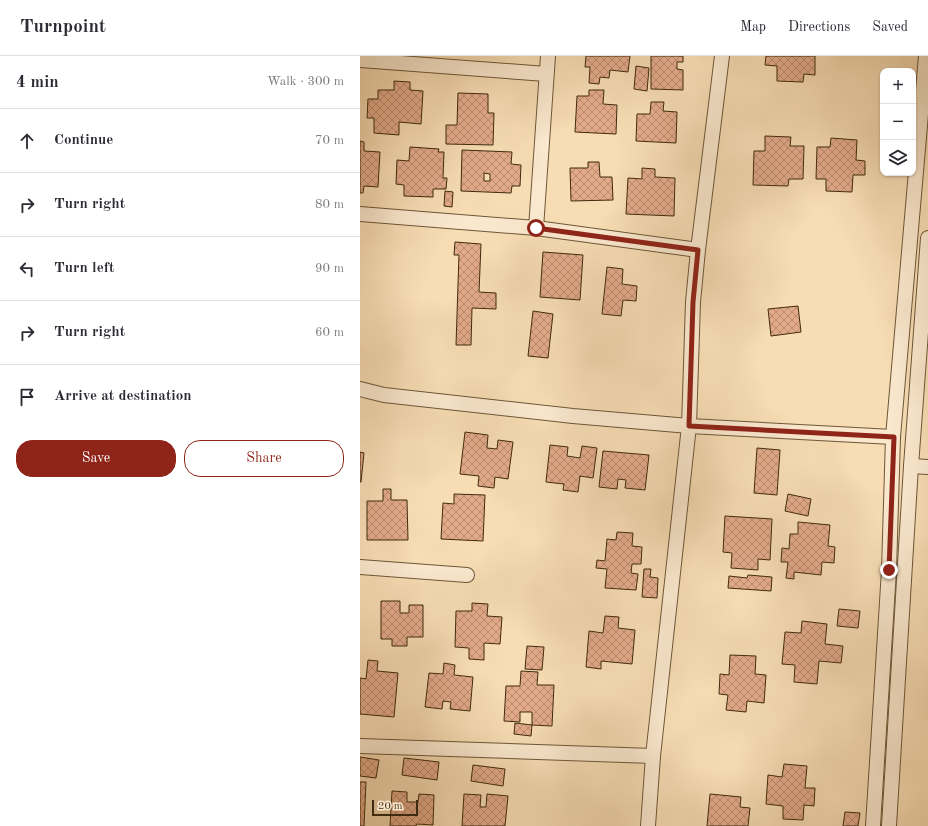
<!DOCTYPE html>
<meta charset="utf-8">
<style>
:root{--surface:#fff;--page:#f7f7f7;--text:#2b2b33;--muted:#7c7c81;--line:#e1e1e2;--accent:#8f2418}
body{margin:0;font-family:"Old Standard TT",serif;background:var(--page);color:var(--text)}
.controls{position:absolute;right:12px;top:12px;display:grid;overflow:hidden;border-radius:8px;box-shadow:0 1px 3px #0004}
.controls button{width:36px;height:36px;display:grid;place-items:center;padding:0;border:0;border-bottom:1px solid var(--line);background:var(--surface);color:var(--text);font:20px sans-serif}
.scale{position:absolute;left:12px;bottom:10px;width:46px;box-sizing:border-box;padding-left:4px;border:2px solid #3f2b0d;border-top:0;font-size:11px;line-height:14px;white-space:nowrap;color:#3f2b0d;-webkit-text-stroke:3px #fae8ce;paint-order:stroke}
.stop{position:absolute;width:12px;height:12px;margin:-9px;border:3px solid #8f2418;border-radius:50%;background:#fff}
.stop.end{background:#8f2418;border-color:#fff;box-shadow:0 1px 4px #0008}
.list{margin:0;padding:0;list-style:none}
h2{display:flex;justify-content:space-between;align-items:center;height:52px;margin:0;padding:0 16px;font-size:17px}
h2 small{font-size:13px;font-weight:400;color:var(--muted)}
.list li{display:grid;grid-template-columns:26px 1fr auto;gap:12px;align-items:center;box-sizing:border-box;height:64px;padding:0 16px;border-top:1px solid var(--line)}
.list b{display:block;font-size:15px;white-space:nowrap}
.list em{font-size:13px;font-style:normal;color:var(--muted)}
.actions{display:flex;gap:8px;padding:12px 16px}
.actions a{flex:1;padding:9px 0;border:1px solid var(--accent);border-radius:16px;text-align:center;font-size:14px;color:var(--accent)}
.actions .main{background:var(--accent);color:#fff}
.icon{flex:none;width:22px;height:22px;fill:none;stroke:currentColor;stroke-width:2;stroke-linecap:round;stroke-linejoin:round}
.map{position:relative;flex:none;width:568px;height:770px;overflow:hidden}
header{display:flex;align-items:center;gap:24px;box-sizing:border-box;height:56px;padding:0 20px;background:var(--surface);border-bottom:1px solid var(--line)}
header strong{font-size:19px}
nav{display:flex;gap:22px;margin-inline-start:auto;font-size:14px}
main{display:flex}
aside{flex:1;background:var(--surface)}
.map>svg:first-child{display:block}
</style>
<header>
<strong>Turnpoint</strong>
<nav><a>Map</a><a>Directions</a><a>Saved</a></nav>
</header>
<main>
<aside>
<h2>4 min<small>Walk · 300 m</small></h2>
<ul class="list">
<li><svg class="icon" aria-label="ahead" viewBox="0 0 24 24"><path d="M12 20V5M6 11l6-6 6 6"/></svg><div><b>Continue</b></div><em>70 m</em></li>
<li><svg class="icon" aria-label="right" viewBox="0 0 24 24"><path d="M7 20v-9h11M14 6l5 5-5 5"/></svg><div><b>Turn right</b></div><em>80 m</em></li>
<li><svg class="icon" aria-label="left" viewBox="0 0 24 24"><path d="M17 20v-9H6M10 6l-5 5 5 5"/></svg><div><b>Turn left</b></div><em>90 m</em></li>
<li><svg class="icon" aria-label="right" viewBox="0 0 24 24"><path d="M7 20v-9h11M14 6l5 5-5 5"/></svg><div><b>Turn right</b></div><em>60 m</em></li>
<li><svg class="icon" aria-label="arrive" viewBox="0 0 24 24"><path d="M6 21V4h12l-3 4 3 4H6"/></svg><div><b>Arrive at destination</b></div></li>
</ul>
<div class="actions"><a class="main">Save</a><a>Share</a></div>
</aside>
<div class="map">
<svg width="568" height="770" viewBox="0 0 568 770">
<defs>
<pattern id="building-cross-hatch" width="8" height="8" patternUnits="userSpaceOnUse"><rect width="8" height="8" fill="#e3aa8a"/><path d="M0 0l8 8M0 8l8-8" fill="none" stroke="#b98b6f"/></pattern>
</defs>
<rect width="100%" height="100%" fill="#f7dcb4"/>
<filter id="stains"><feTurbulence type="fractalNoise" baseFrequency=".005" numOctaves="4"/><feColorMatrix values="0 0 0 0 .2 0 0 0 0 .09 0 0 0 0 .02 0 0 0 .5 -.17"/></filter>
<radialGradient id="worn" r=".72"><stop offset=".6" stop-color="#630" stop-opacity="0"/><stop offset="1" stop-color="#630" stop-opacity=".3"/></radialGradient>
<g fill="url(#building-cross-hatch)" stroke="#3f2b0d" fill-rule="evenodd">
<polygon points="226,0 270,0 268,16 250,14 249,22 240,21 239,28 229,27 230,11 225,11"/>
<polygon points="291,0 323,0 323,6 317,6 317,13 323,14 323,34 291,33"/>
<polygon points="406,0 455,0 455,19 444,18 443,26 417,25 417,10 405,9"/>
<polygon points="276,10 289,12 287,35 274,33"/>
<polygon points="34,25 50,26 50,34 63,35 61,68 39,66 39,79 14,77 14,62 7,62 8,43 18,43 18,34 34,34"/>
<polygon points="229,34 244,34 243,48 257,49 256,78 215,76 217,40 229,40"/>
<polygon points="98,37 128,38 128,57 134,57 133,89 86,88 86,69 97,69"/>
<polygon points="291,46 304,46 303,55 317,56 316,87 276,85 277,58 290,58"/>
<polygon points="405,80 431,81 430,90 444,90 443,123 429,123 428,130 393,129 394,95 405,95"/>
<polygon points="471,82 497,84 496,104 505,105 505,119 493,119 492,136 466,135 466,123 456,123 457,91 470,91"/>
<polygon points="0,85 4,86 4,95 20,96 18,131 4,130 3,137 0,137"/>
<polygon points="50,91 79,93 78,96 84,96 83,122 87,122 86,133 73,133 73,141 44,140 44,129 36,128 37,104 49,105"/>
<path d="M102,94L152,96L151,108L161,109L160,130H152L151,137L101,135ZM124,117L130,118V125H124Z"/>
<polygon points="228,106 239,106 240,121 252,121 253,144 211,145 210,112 228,112"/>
<polygon points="282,112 295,113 295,121 315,122 314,160 266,158 268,122 282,123"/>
<polygon points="85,135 93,136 92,151 84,150"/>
<polygon points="95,186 121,188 119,236 136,237 136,253 112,252 111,289 96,289 99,199 94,199"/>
<polygon points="183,196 223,199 220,244 180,241"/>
<polygon points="247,211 263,213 262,228 277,230 276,245 263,244 261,260 242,258"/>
<polygon points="438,250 441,276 411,280 408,253"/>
<polygon points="173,255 193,258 188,302 168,300"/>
<polygon points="105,376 128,379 127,392 137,393 138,384 153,386 148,423 135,421 134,432 118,430 119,420 100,418"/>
<polygon points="190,389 208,391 207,400 220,402 222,390 237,392 233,422 220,420 218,436 203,434 204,428 186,426"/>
<polygon points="397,392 420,394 417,439 394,437"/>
<polygon points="243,395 289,399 285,434 265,432 266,424 258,423 257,433 239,431"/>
<polygon points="0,396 4,397 1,426 0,426"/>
<polygon points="23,433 31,433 31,444 47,444 48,484 7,484 7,445 23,445"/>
<polygon points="94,438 125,439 123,485 81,483 83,447 94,448"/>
<polygon points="428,438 451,443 448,460 425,455"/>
<polygon points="365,460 412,463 410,504 398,503 398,514 371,512 372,497 363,496"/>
<polygon points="438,466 470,469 468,490 475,491 474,507 462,506 461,519 434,516 434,523 426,522 428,506 421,506 422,492 429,493 430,478 438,478"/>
<polygon points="257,476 273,477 272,490 282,491 281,508 272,508 271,517 278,518 276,534 245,532 247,513 236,512 237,504 245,505 247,483 256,484"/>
<polygon points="284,513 291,513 290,521 298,522 297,542 282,541"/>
<polygon points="388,519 412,521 411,535 368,532 369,520 387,522"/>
<polygon points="21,545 40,545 40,557 49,557 49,549 63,549 63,581 47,581 47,590 32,590 32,583 21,583"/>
<polygon points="112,547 128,548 127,560 142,561 140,588 124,587 124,604 109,603 109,592 95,591 96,555 112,555"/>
<polygon points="479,553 500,555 498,572 477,570"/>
<polygon points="245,560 259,561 258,572 275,574 272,608 241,605 241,613 226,611 229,575 243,577"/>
<polygon points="442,565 467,568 465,588 483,590 481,607 459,605 457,628 434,626 435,609 422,608 425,576 441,577"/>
<polygon points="167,590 184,591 182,614 165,613"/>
<polygon points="370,599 396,600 395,618 406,619 404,647 387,645 386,656 366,654 368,639 359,638 360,618 369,619"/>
<polygon points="8,604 18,605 17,615 38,617 34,661 0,658 0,622 6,623"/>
<polygon points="84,607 95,609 94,619 113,621 110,655 90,653 91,646 83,645 82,653 65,651 69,617 83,618"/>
<polygon points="161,615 178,616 177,629 194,629 192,670 172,669 172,656 160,656 160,666 144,665 146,630 160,630"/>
<polygon points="155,667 172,669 171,680 154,678"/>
<polygon points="0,701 19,704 16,722 0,720"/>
<polygon points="44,702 79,706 77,724 42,719"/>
<polygon points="424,708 447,710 445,732 455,732 454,750 444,749 443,764 423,763 423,750 406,748 408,719 422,721"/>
<polygon points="113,709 145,713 143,730 111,725"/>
<polygon points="0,726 6,726 4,770 0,770"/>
<polygon points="32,735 47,736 47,746 58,746 59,738 74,739 73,769 57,768 56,770 30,770"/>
<polygon points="104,738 121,739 120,751 126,751 127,738 148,740 145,770 102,770"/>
<polygon points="350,738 381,741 380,751 390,752 388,770 347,770"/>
<polygon points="485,756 500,757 498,770 483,770"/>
</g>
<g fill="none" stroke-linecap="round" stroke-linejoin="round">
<g stroke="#6d5737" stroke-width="16">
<g id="minor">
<polyline points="0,4 186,18"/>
<polyline points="0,158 176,172 338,194"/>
<polyline points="176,172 188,0"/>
<polyline points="0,333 24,339 213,360 329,370 533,381"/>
<polyline points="551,410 568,411"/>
<polyline points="0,511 107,519"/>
<polyline points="0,690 293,700"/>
<polyline points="288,770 293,700 329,370 333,246 338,194 362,0"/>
<polyline points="513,770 529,514 533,381 566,0"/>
<polyline points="529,770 551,410 568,182"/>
</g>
</g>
<use href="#minor" stroke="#fae8ce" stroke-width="14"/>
</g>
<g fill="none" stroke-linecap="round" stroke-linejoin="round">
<polyline stroke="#8f2418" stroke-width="5" points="176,172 338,194 333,246 329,370 534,381 529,514"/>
</g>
<rect width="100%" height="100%" filter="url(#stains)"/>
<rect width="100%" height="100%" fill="url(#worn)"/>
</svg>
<div class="controls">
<button>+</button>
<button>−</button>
<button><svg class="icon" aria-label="layers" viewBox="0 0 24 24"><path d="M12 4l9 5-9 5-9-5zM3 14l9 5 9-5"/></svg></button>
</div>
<div class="scale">20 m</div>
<div class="stop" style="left:176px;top:172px"></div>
<div class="stop end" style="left:529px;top:514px"></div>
</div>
</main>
